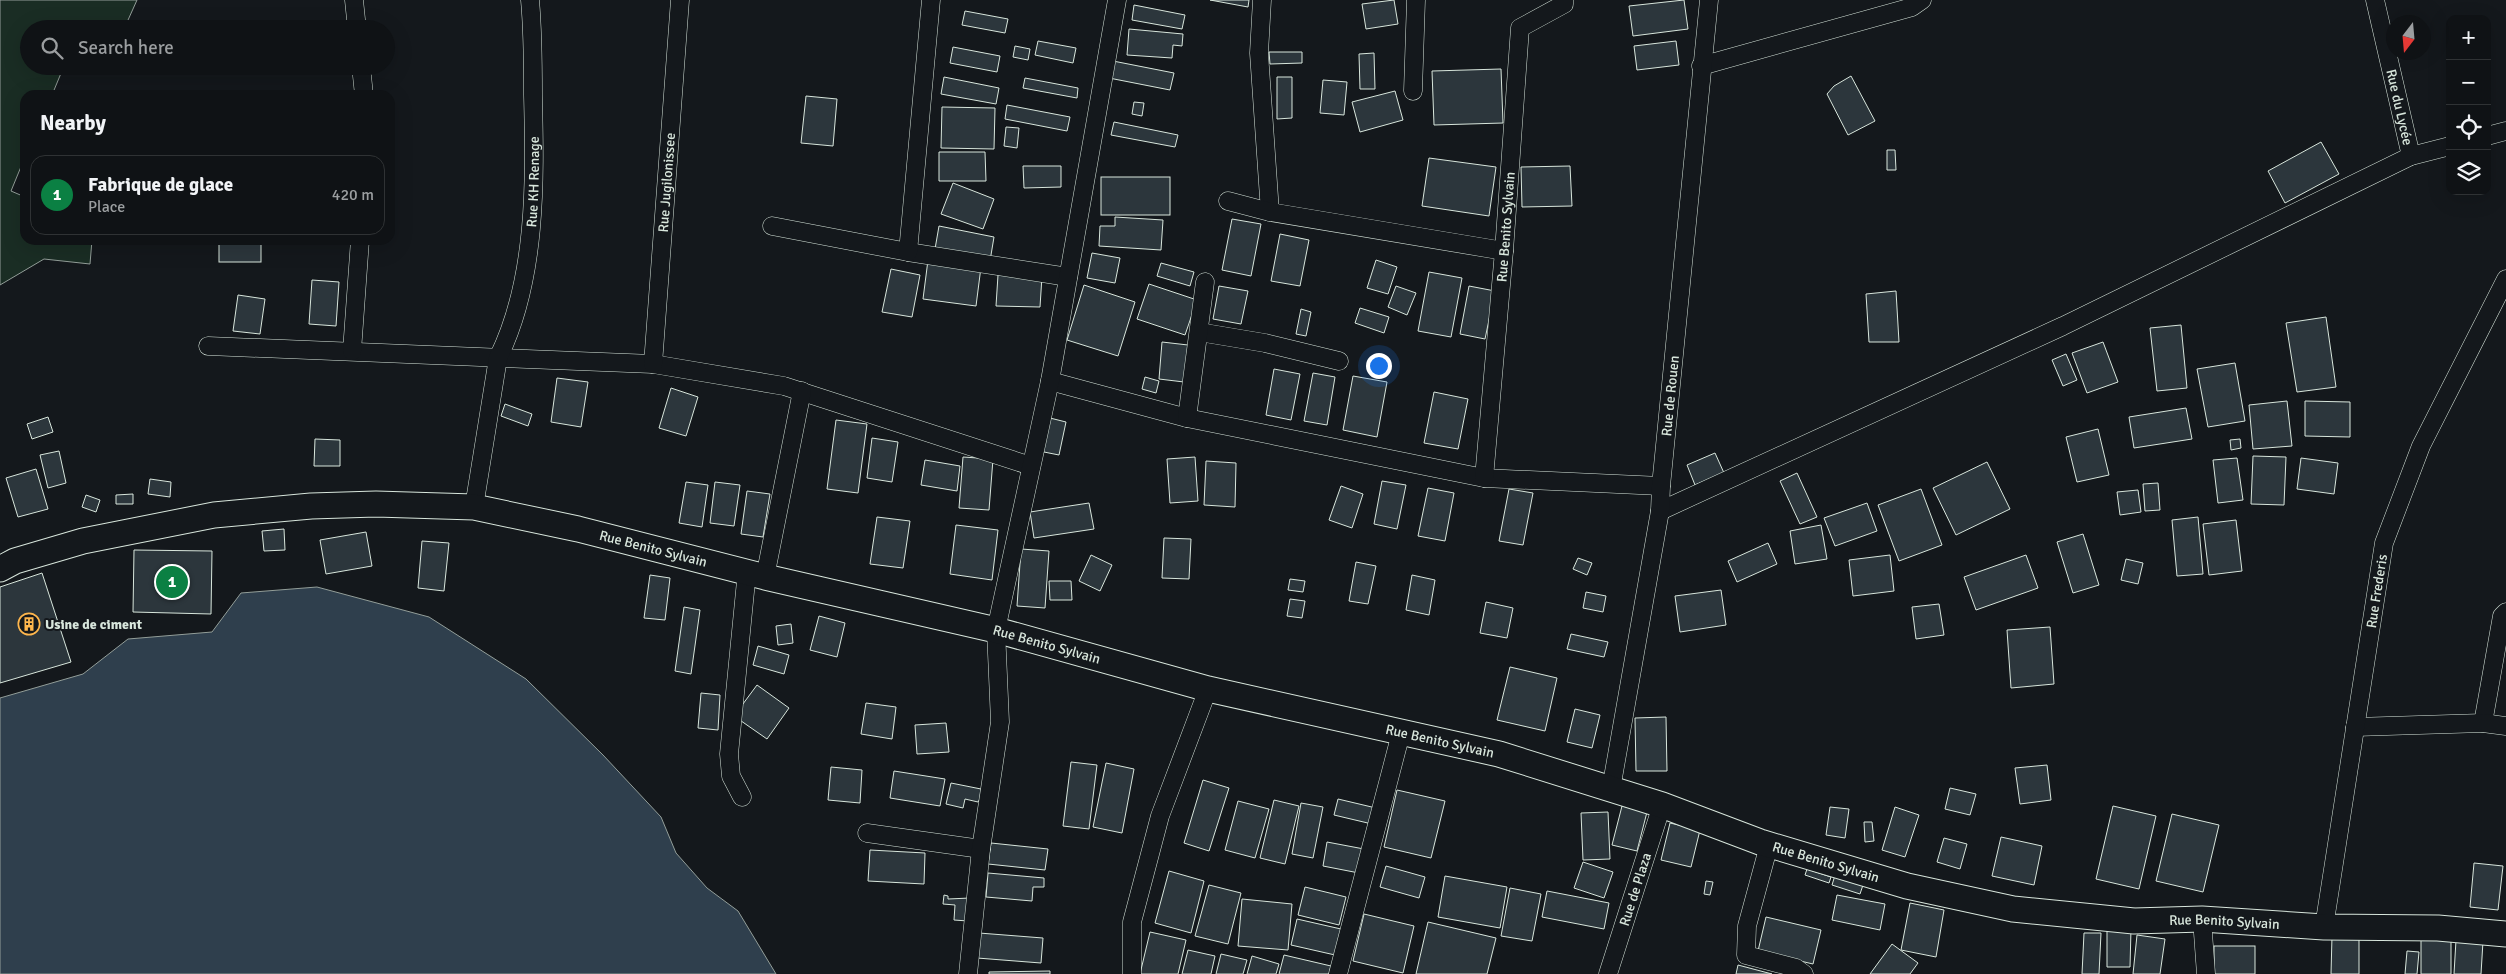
<!DOCTYPE html>
<meta charset="utf-8">
<style>
:root{--surface:#0f1215;--page:#181b1e;--text:#f1f3f6;--muted:#9b9ea0;--line:#2f3234;--accent:#0b8043}
body{margin:0;font-family:Signika,sans-serif;background:var(--page);color:var(--text)}
.controls{position:absolute;right:15px;top:15px;display:grid;overflow:hidden;border-radius:10px;box-shadow:0 5px 20px #0002}
.controls button{width:45px;height:45px;display:grid;place-items:center;padding:0;border:0;border-bottom:1px solid var(--line);background:var(--surface);color:var(--text);font:25px sans-serif}
.compass{position:absolute;left:2386px;top:15px;width:45px;height:45px;border-radius:50%;background:var(--surface);box-shadow:0 5px 20px #0002;rotate:196deg}
.you{position:absolute;left:1378px;top:365px;width:18px;height:18px;margin:-12px;border:4px solid #fff;border-radius:50%;background:#1a73e8;box-shadow:0 0 0 8px #1a73e833}
.badge{display:grid;place-items:center;width:32px;height:32px;border-radius:50%;background:var(--accent);color:#fff;font-size:16px;font-weight:700}
.pin{position:absolute;translate:-50% -50%;border:2px solid #fff;box-shadow:0 1px 5px #0006}
.list{margin:0;padding:0;list-style:none}
h2{display:flex;justify-content:space-between;align-items:center;height:65px;margin:0;padding:0 20px;font-size:21px}
h2 small{font-size:16px;font-weight:400;color:var(--muted)}
.list li{display:grid;grid-template-columns:32px 1fr auto;gap:15px;align-items:center;box-sizing:border-box;height:80px;margin:0 10px 10px;padding:0 10px;border:1px solid var(--line);border-radius:15px}
.list b{display:block;font-size:19px;white-space:nowrap}
.list p{margin:0;font-size:16px;white-space:nowrap;color:var(--muted)}
.list em{font-size:16px;font-style:normal;color:var(--muted)}
.icon{flex:none;width:28px;height:28px;fill:none;stroke:currentColor;stroke-width:2;stroke-linecap:round;stroke-linejoin:round}
.map{position:relative;flex:none;width:2506px;height:974px;overflow:hidden}
.search{position:absolute;background:var(--surface);box-shadow:0 5px 20px #0002;left:20px;top:20px;width:375px;height:55px;display:flex;align-items:center;gap:12px;box-sizing:border-box;padding:0 18px;border-radius:28px;color:var(--muted);font-size:19px}
.panel{position:absolute;background:var(--surface);box-shadow:0 5px 20px #0002;left:20px;top:90px;width:375px;height:155px;border-radius:15px}
.map>svg:first-child{display:block}
</style>
<div class="map">
<svg width="2506" height="974" viewBox="0 0 2506 974">
<rect width="100%" height="100%" fill="#14181c"/>
<polygon fill="#1a2d24" stroke="#939e99" points="0,0 137,0 124,29 29,29 29,66 64,66 52,95 25,95 25,157 11,191 25,197 25,240 92,240 90,264 44,259 0,285"/>
<polygon fill="#2f3f4d" stroke="#939e99" points="317,587 429,617 526,679 603,755 661,817 676,853 707,888 738,911 776,974 0,974 0,698 83,674 128,639 212,632 241,593"/>
<g fill="#2c363c" stroke="#d8e6dc">
<polygon points="1210,0 1249,0 1248,7"/>
<polygon points="1394,0 1398,24 1366,29 1362,4"/>
<polygon points="1684,0 1688,29 1633,36 1629,6"/>
<polygon points="1134,5 1185,15 1182,29 1132,20"/>
<polygon points="965,11 1008,19 1005,33 962,25"/>
<polygon points="1129,29 1183,34 1182,46 1173,45 1172,58 1127,55"/>
<polygon points="1038,41 1076,48 1073,63 1035,55"/>
<polygon points="1676,41 1679,65 1637,70 1634,46"/>
<polygon points="1015,46 1030,49 1028,60 1013,57"/>
<polygon points="953,47 1000,56 997,72 950,63"/>
<polygon points="1269,52 1302,52 1302,63 1270,64"/>
<polygon points="1374,53 1375,89 1360,89 1359,54"/>
<polygon points="1113,61 1174,73 1170,90 1109,78"/>
<polygon points="1501,69 1503,123 1434,125 1432,71"/>
<polygon points="1851,76 1875,121 1848,135 1827,94 1834,86"/>
<polygon points="944,77 999,88 996,104 941,94"/>
<polygon points="1277,77 1292,77 1292,118 1277,119"/>
<polygon points="1025,78 1078,88 1077,98 1023,88"/>
<polygon points="1323,80 1347,82 1344,115 1320,113"/>
<polygon points="1395,91 1403,120 1360,132 1352,102"/>
<polygon points="806,96 837,99 833,146 801,143"/>
<polygon points="1134,102 1144,103 1142,116 1132,114"/>
<polygon points="1007,105 1070,117 1067,131 1005,119"/>
<polygon points="942,107 995,108 994,149 941,148"/>
<polygon points="1114,122 1178,135 1175,147 1111,135"/>
<polygon points="1006,127 1019,128 1017,148 1004,146"/>
<polygon points="2321,142 2339,174 2285,203 2268,171"/>
<polygon points="1887,150 1895,150 1896,170 1887,170"/>
<polygon points="939,152 985,152 986,181 939,181"/>
<polygon points="1429,158 1496,167 1489,216 1422,206"/>
<polygon points="1023,166 1061,166 1061,187 1024,188"/>
<polygon points="1570,166 1572,206 1522,207 1521,167"/>
<rect x="1101" y="177" width="69" height="38"/>
<polygon points="953,183 994,199 983,229 941,214"/>
<polygon points="1115,217 1163,220 1161,250 1099,246 1100,226 1115,226"/>
<polygon points="1232,219 1261,224 1251,276 1222,270"/>
<polygon points="939,226 994,237 990,261 935,249"/>
<polygon points="1280,234 1309,240 1300,286 1271,281"/>
<rect x="219" y="240" width="42" height="22"/>
<polygon points="1092,253 1120,258 1115,283 1087,278"/>
<polygon points="928,260 981,267 976,306 923,299"/>
<polygon points="1376,260 1397,267 1388,294 1367,288"/>
<polygon points="1161,263 1194,272 1190,286 1157,276"/>
<polygon points="891,269 920,275 912,317 882,312"/>
<polygon points="1429,272 1462,278 1451,337 1418,331"/>
<polygon points="998,275 1042,276 1040,307 996,306"/>
<polygon points="312,280 339,282 336,326 309,324"/>
<polygon points="1149,284 1197,300 1185,335 1137,319"/>
<polygon points="1084,285 1135,302 1118,356 1067,340"/>
<polygon points="1219,286 1248,291 1241,324 1213,319"/>
<polygon points="1396,286 1416,293 1407,315 1388,307"/>
<polygon points="1469,286 1495,291 1485,339 1460,334"/>
<polygon points="1896,291 1899,342 1869,342 1866,294"/>
<polygon points="238,295 265,299 260,334 233,331"/>
<polygon points="1360,308 1389,317 1384,333 1355,323"/>
<polygon points="1301,309 1311,312 1306,336 1296,334"/>
<polygon points="2326,317 2336,387 2297,392 2286,323"/>
<polygon points="2181,325 2187,388 2157,391 2150,328"/>
<polygon points="1162,342 1188,345 1184,382 1159,379"/>
<polygon points="2103,342 2118,382 2087,393 2072,353"/>
<polygon points="2066,354 2077,380 2063,386 2052,360"/>
<polygon points="2235,363 2245,421 2208,427 2197,369"/>
<polygon points="1274,369 1300,374 1291,420 1266,415"/>
<polygon points="1313,373 1335,377 1327,425 1304,421"/>
<polygon points="1353,376 1387,382 1377,437 1343,430"/>
<polygon points="1145,377 1159,381 1156,393 1142,389"/>
<polygon points="557,378 588,382 581,427 551,422"/>
<polygon points="671,388 698,397 686,436 659,428"/>
<polygon points="1434,392 1468,399 1458,449 1424,443"/>
<polygon points="2287,401 2292,446 2253,449 2249,405"/>
<polygon points="2305,401 2350,402 2350,437 2305,436"/>
<polygon points="505,404 532,414 528,426 501,416"/>
<polygon points="2186,408 2192,439 2134,448 2129,417"/>
<polygon points="48,417 53,432 32,439 27,424"/>
<polygon points="1046,417 1066,422 1059,455 1039,451"/>
<polygon points="836,420 867,424 858,493 827,489"/>
<polygon points="2098,429 2109,475 2077,482 2066,437"/>
<polygon points="872,438 898,442 892,482 867,478"/>
<polygon points="315,439 340,440 340,466 314,466"/>
<polygon points="2240,439 2241,448 2231,450 2230,440"/>
<polygon points="59,451 66,483 48,488 40,455"/>
<polygon points="1715,453 1724,473 1695,485 1687,465"/>
<polygon points="2253,456 2286,457 2284,505 2251,504"/>
<polygon points="963,457 993,459 989,510 959,508"/>
<polygon points="1195,457 1198,501 1170,503 1167,459"/>
<polygon points="2237,458 2243,500 2218,503 2213,460"/>
<polygon points="2301,458 2338,463 2334,494 2297,489"/>
<polygon points="925,460 960,466 957,491 921,485"/>
<polygon points="1206,461 1236,463 1235,507 1204,505"/>
<polygon points="1987,462 2010,509 1956,535 1933,488"/>
<polygon points="36,469 48,509 18,517 6,478"/>
<polygon points="1797,473 1817,517 1800,524 1780,481"/>
<polygon points="150,479 171,482 170,497 148,494"/>
<polygon points="1382,481 1406,485 1397,529 1374,524"/>
<polygon points="686,482 708,485 702,527 679,523"/>
<polygon points="715,482 740,485 734,526 710,523"/>
<polygon points="2158,483 2160,510 2145,511 2143,484"/>
<polygon points="1341,486 1363,494 1352,528 1329,520"/>
<polygon points="1428,488 1454,493 1445,541 1418,536"/>
<polygon points="1509,489 1533,493 1523,545 1499,541"/>
<polygon points="1921,489 1942,545 1899,561 1878,505"/>
<polygon points="2138,490 2141,512 2120,515 2117,492"/>
<polygon points="747,491 770,494 763,537 741,534"/>
<polygon points="133,494 133,504 116,504 116,495"/>
<polygon points="86,495 100,500 96,512 82,507"/>
<polygon points="1089,503 1094,529 1034,538 1030,512"/>
<polygon points="1867,503 1877,531 1835,546 1824,518"/>
<polygon points="877,517 910,521 903,568 870,564"/>
<polygon points="2198,517 2203,574 2177,576 2172,520"/>
<polygon points="2236,520 2242,571 2209,575 2203,524"/>
<polygon points="956,525 998,530 992,580 950,574"/>
<polygon points="1821,525 1827,559 1795,564 1790,531"/>
<polygon points="284,529 285,550 264,551 262,531"/>
<polygon points="366,532 372,566 326,574 320,540"/>
<polygon points="2083,534 2099,585 2073,593 2057,542"/>
<polygon points="1164,538 1191,539 1189,579 1162,578"/>
<polygon points="422,541 449,543 444,591 418,588"/>
<polygon points="1768,543 1777,564 1737,582 1728,561"/>
<polygon points="1021,549 1049,551 1045,608 1017,606"/>
<polygon points="134,550 212,551 211,614 133,612"/>
<polygon points="1091,555 1112,565 1100,591 1079,581"/>
<polygon points="1890,555 1894,591 1853,596 1849,560"/>
<polygon points="2026,555 2038,588 1976,610 1964,577"/>
<polygon points="1578,558 1592,563 1587,575 1573,569"/>
<polygon points="2126,559 2143,563 2138,584 2121,580"/>
<polygon points="1356,562 1376,566 1368,604 1349,601"/>
<polygon points="42,573 71,662 0,683 0,587"/>
<polygon points="650,575 670,578 665,620 644,618"/>
<polygon points="1412,575 1435,580 1429,615 1406,610"/>
<polygon points="1290,579 1305,581 1303,592 1288,590"/>
<polygon points="1049,581 1071,581 1072,600 1050,600"/>
<polygon points="1721,590 1726,625 1680,632 1675,596"/>
<polygon points="1586,592 1606,596 1603,612 1583,608"/>
<polygon points="1290,599 1305,601 1302,618 1287,616"/>
<polygon points="1486,602 1513,608 1507,638 1480,633"/>
<polygon points="1939,604 1944,635 1916,639 1912,607"/>
<polygon points="684,607 700,610 691,674 675,671"/>
<polygon points="819,616 845,623 837,657 810,650"/>
<polygon points="791,624 793,643 778,645 776,626"/>
<polygon points="2050,627 2054,684 2011,688 2007,630"/>
<polygon points="1571,634 1608,642 1604,657 1567,649"/>
<polygon points="758,646 789,655 784,674 753,665"/>
<polygon points="1510,667 1557,678 1545,731 1497,720"/>
<polygon points="757,685 789,708 767,739 734,716"/>
<polygon points="701,693 720,695 718,730 698,728"/>
<polygon points="866,703 896,707 892,739 861,734"/>
<polygon points="1575,709 1600,715 1592,748 1567,742"/>
<polygon points="1666,717 1667,771 1636,771 1635,718"/>
<polygon points="946,723 949,752 917,754 915,725"/>
<polygon points="1071,762 1097,765 1089,829 1063,826"/>
<polygon points="1106,763 1134,769 1122,833 1093,827"/>
<polygon points="2047,765 2051,800 2020,804 2015,768"/>
<polygon points="831,767 862,770 860,803 828,800"/>
<polygon points="894,771 945,779 940,806 890,798"/>
<polygon points="1203,780 1229,788 1209,851 1184,843"/>
<polygon points="951,783 981,789 980,799 978,802 965,799 963,808 946,804"/>
<polygon points="1950,788 1976,794 1970,815 1945,809"/>
<polygon points="1397,790 1445,801 1431,858 1384,847"/>
<polygon points="1338,799 1376,808 1372,824 1334,815"/>
<polygon points="1274,800 1299,806 1285,864 1260,858"/>
<polygon points="1238,801 1269,809 1255,858 1225,850"/>
<polygon points="1301,803 1323,807 1313,858 1292,854"/>
<polygon points="1622,806 1647,812 1637,851 1612,845"/>
<polygon points="2113,806 2156,816 2139,889 2096,879"/>
<polygon points="1830,807 1849,809 1845,838 1826,835"/>
<polygon points="1895,807 1919,815 1905,857 1882,850"/>
<polygon points="1608,812 1610,859 1583,860 1581,813"/>
<polygon points="2172,814 2219,825 2203,892 2156,881"/>
<polygon points="1864,822 1872,822 1874,841 1865,842"/>
<polygon points="1670,823 1700,830 1691,867 1661,860"/>
<polygon points="2001,837 2042,846 2034,885 1992,876"/>
<polygon points="1944,838 1967,844 1960,869 1937,862"/>
<polygon points="1327,842 1364,849 1359,873 1323,866"/>
<polygon points="991,843 1048,849 1045,870 988,864"/>
<polygon points="870,850 925,853 924,884 868,881"/>
<polygon points="1583,862 1613,872 1604,898 1574,888"/>
<polygon points="2474,863 2503,866 2498,910 2470,907"/>
<polygon points="1386,866 1425,877 1419,898 1380,887"/>
<polygon points="1807,869 1831,877 1829,883 1805,875"/>
<polygon points="1169,871 1204,881 1191,933 1155,923"/>
<polygon points="1836,872 1864,882 1860,894 1832,885"/>
<polygon points="988,873 1044,878 1044,887 1033,887 1032,901 986,897"/>
<polygon points="1445,876 1507,887 1500,928 1438,917"/>
<polygon points="1706,881 1713,882 1710,895 1704,894"/>
<polygon points="1209,885 1241,893 1228,944 1195,936"/>
<polygon points="1305,887 1346,897 1339,925 1298,915"/>
<polygon points="1510,888 1541,894 1532,941 1501,936"/>
<polygon points="1547,891 1609,903 1604,929 1542,917"/>
<polygon points="944,895 948,896 948,899 970,898 968,921 954,920 955,905 943,904"/>
<polygon points="1837,895 1885,904 1880,930 1832,920"/>
<polygon points="1242,899 1292,904 1288,950 1238,946"/>
<polygon points="1910,903 1944,910 1936,957 1901,950"/>
<polygon points="1364,914 1414,926 1403,973 1353,961"/>
<polygon points="1766,917 1821,930 1813,964 1758,951"/>
<polygon points="1297,919 1341,929 1335,955 1291,945"/>
<polygon points="1428,922 1496,938 1487,974 1416,974"/>
<polygon points="2107,929 2131,929 2130,967 2107,967"/>
<polygon points="1150,932 1186,940 1178,974 1140,974"/>
<polygon points="979,933 1043,938 1041,963 977,958"/>
<polygon points="2084,933 2101,933 2099,974 2082,974"/>
<polygon points="2137,935 2165,939 2160,974 2133,974"/>
<polygon points="2332,936 2359,936 2359,974 2331,974"/>
<rect x="2421" y="940" width="30" height="34"/>
<polygon points="2456,940 2483,941 2481,974 2454,974"/>
<polygon points="1892,944 1918,963 1910,974 1870,974"/>
<rect x="2214" y="946" width="41" height="28"/>
<polygon points="1188,950 1215,956 1211,974 1182,974"/>
<polygon points="2407,951 2419,952 2417,974 2405,974"/>
<polygon points="1221,954 1247,960 1243,974 1216,974"/>
<polygon points="1284,955 1331,966 1329,974 1279,974"/>
<polygon points="1252,956 1279,964 1276,974 1247,974"/>
<polygon points="1738,965 1772,974 1736,974"/>
<polygon points="1050,971 1050,974 989,974 989,972"/>
</g>
<g fill="none" stroke-linecap="round" stroke-linejoin="round">
<g stroke="#d8e6dc" stroke-width="19">
<g id="street">
<polyline points="354,0 357,29"/>
<polyline points="1262,0 1259,53 1270,212"/>
<path id="s1" d="M2375,0L2411,156"/>
<polyline points="361,66 364,95"/>
<polyline points="1701,66 1912,7 1922,0"/>
<polyline points="1413,91 1416,0"/>
<polyline points="2487,136 2506,131"/>
<polyline points="1228,201 1270,212 1504,251"/>
<polyline points="772,226 908,252 1068,277"/>
<polyline points="908,252 931,0"/>
<polyline points="1199,332 1265,343 1339,361"/>
<polyline points="208,346 653,364 784,386 1031,466"/>
<polyline points="352,351 360,240"/>
<path id="s2" d="M653,364L680,0"/>
<polyline points="1050,381 1187,418 1484,478 1661,486"/>
<polyline points="1187,418 1205,282"/>
<path id="s3" d="M1484,478L1504,251L1520,28L1564,4V0"/>
<path id="s4" d="M474,507L498,358C537,279 535,181 533,95C533,64 533,32 530,0"/>
<polyline points="1660,511 2063,326 2411,156 2450,146"/>
<polyline points="765,577 802,391"/>
<polyline points="2483,723 2502,616 2506,612"/>
<polyline points="2355,727 2483,723 2506,726"/>
<path id="s5" d="M1611,789L1660,511L1661,486L1709,0"/>
<polyline points="742,797 731,776 729,754 747,571"/>
<polyline points="867,833 981,849"/>
<polyline points="1769,845 1747,926 1746,955 1796,968 1804,974"/>
<polyline points="2202,919 2206,974"/>
<path id="s6" d="M2324,927L2384,543L2421,446L2506,279"/>
<polyline points="968,974 981,849 1000,722 996,630 1050,381 1117,0"/>
<polyline points="1132,974 1132,922 1160,816 1208,689"/>
<polyline points="1338,974 1401,733"/>
<path id="s7" d="M1608,974L1662,805"/>
</g>
</g>
<g stroke="#d8e6dc" stroke-width="27">
<g id="secondary">
<path id="s8" d="M0,569L15,561L83,541L214,515L311,506L376,504L474,507L578,529L765,577L996,630L1208,689L1499,754L1662,805L1760,842L1907,886L2013,909L2134,921L2202,919L2324,927L2438,928L2506,934"/>
</g>
</g>
<use href="#street" stroke="#14181c" stroke-width="18"/>
<use href="#secondary" stroke="#14181c" stroke-width="25"/>
</g>
<defs>
<g id="building-ring" transform="scale(1.125)"><circle r="9.5" fill="#14181c" stroke="#ffb74d" stroke-width="1.5"/><path d="M-4-6H4V6H1V3H-1V6H-4ZM-2.5-4.3h1.7v1.8h-1.7ZM.8-4.3h1.7v1.8H.8ZM-2.5-1h1.7V.8h-1.7ZM.8-1h1.7V.8H.8Z" fill="#ffb74d"/></g>
</defs>
<g fill-rule="evenodd">
<use href="#building-ring" x="29" y="624"/>
</g>
<g text-anchor="middle" stroke-width="4" stroke-linejoin="round" paint-order="stroke">
<g font-size="14" fill="#d8e6dc" stroke="#14181c">
<text dy="5" stroke="none"><textPath href="#s1" startOffset="110">Rue du Lycée</textPath></text>
<text dy="5" stroke="none"><textPath href="#s4" startOffset="332">Rue KH Renage</textPath></text>
<text dy="5" stroke="none"><textPath href="#s2" startOffset="182">Rue Jugilonissee</textPath></text>
<text dy="5" stroke="none"><textPath href="#s3" startOffset="252">Rue Benito Sylvain</textPath></text>
<text dy="5" stroke="none"><textPath href="#s5" startOffset="398">Rue de Rouen</textPath></text>
<text dy="5" stroke="none"><textPath href="#s8" startOffset="666">Rue Benito Sylvain</textPath></text>
<text dy="5" stroke="none"><textPath href="#s6" startOffset="340">Rue Frederis</textPath></text>
<text dy="5" stroke="none"><textPath href="#s8" startOffset="1071">Rue Benito Sylvain</textPath></text>
<text dy="5" stroke="none"><textPath href="#s8" startOffset="1476">Rue Benito Sylvain</textPath></text>
<text dy="5" stroke="none"><textPath href="#s8" startOffset="1881">Rue Benito Sylvain</textPath></text>
<text dy="5" stroke="none"><textPath href="#s7" startOffset="89">Rue de Plaza</textPath></text>
<text dy="5" stroke="none"><textPath href="#s8" startOffset="2286">Rue Benito Sylvain</textPath></text>
</g>
<g font-size="14" font-weight="bold" fill="#d8e6dc" stroke="#14181c" text-anchor="start">
<text x="45" y="629">Usine de ciment</text>
</g>
</g>
</svg>
<div class="controls">
<button>+</button>
<button>−</button>
<button><svg class="icon" aria-label="locate" viewBox="0 0 24 24"><circle cx="12" cy="12" r="6"/><path d="M12 2v4M12 18v4M2 12h4M18 12h4"/></svg></button>
<button><svg class="icon" aria-label="layers" viewBox="0 0 24 24"><path d="M12 4l9 5-9 5-9-5zM3 14l9 5 9-5"/></svg></button>
</div>
<svg class="compass" viewBox="-18 -18 36 36"><path d="M0-13l5 13h-10z" fill="#e53935"/><path d="M0 13l5-13h-10z" fill="#9b9ea0"/></svg>
<div class="you"></div>
<div class="pin badge" style="left:172px;top:582px">1</div>
<div class="search"><svg class="icon" aria-label="search" viewBox="0 0 24 24"><circle cx="10" cy="10" r="6"/><path d="M15 15l6 6"/></svg>Search here</div>
<section class="panel">
<h2>Nearby<small></small></h2>
<ul class="list">
<li><span class="badge">1</span><div><b>Fabrique de glace</b><p>Place</p></div><em>420 m</em></li>
</ul>
</section>
</div>
